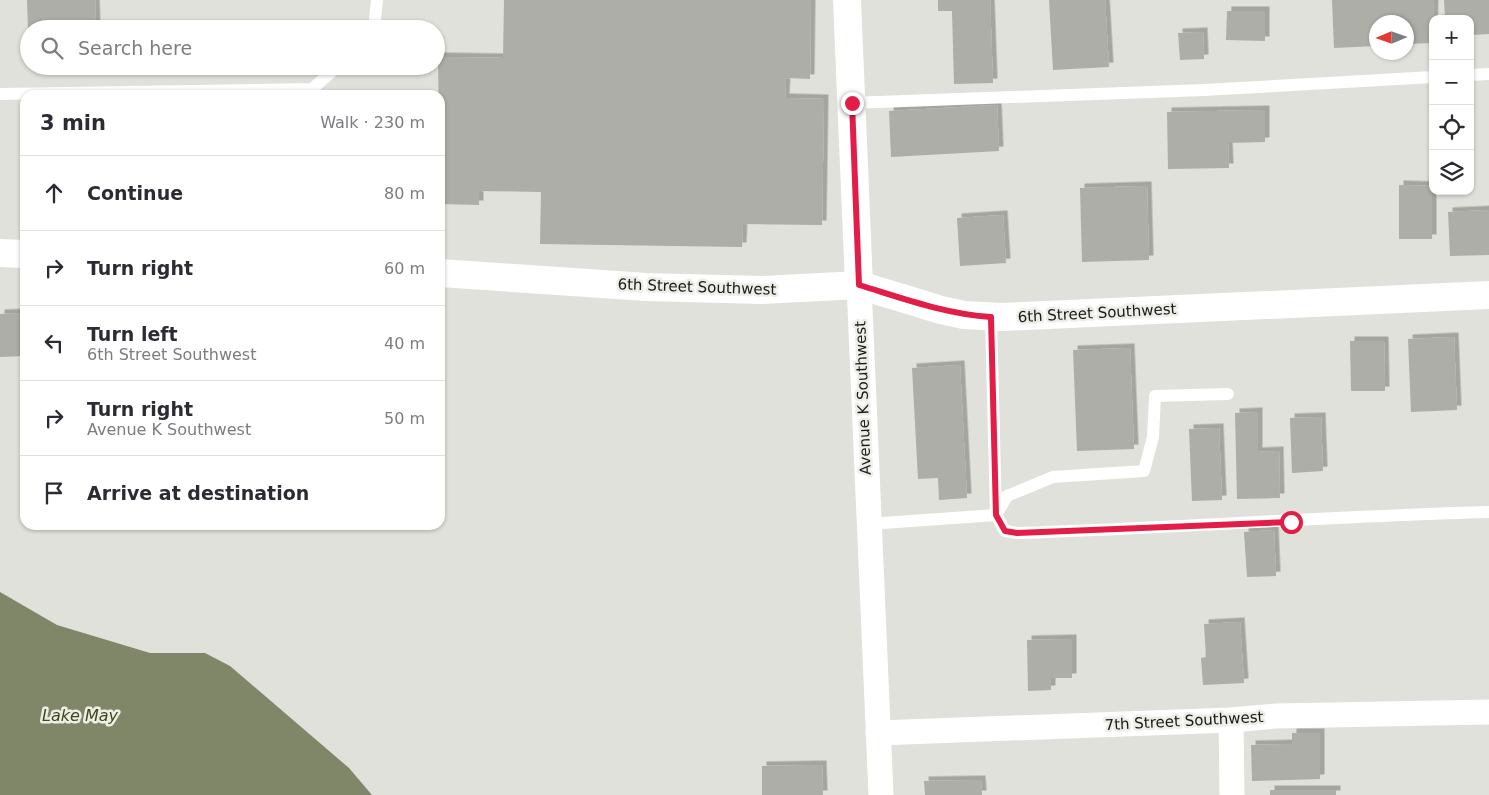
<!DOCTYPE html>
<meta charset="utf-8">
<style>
:root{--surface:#fff;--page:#f7f7f7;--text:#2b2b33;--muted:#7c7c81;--line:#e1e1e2}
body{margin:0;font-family:"DejaVu Sans",sans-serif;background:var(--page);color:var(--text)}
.controls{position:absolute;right:15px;top:15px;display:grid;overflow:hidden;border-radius:10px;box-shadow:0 1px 4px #0004}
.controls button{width:45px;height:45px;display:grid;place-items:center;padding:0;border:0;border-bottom:1px solid var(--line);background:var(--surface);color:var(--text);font:25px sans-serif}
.compass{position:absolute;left:1369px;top:15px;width:45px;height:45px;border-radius:50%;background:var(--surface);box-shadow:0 1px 4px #0004;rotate:268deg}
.stop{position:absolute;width:15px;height:15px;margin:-11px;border:4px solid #e11d48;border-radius:50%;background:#fff}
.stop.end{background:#e11d48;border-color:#fff;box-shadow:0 1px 5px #0008}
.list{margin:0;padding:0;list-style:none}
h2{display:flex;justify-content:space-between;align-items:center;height:65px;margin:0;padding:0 20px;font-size:21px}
h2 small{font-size:16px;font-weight:400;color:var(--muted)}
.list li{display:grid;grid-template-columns:32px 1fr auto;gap:15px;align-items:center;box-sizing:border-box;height:75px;padding:0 20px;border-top:1px solid var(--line)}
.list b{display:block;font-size:19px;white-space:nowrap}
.list p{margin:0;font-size:16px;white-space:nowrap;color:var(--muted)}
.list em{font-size:16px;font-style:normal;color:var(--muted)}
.icon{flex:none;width:28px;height:28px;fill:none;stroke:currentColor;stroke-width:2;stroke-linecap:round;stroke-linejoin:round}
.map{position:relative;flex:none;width:1489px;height:795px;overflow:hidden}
.search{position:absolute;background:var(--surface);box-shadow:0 1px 4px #0004;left:20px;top:20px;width:425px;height:55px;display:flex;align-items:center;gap:12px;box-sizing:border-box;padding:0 18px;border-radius:28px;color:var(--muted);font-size:19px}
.panel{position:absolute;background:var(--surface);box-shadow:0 1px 4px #0004;left:20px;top:90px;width:425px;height:440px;border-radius:15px}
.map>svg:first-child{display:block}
</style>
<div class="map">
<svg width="1489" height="795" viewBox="0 0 1489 795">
<defs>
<filter id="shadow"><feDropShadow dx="4.5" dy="-4.5" stdDeviation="0" flood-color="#0004"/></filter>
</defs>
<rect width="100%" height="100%" fill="#dfe1da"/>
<polygon fill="#7f8768" points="0,592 57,625 150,653 205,653 230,666 349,768 372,795 0,795"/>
<g fill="#acaea7" filter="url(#shadow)">
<polygon points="27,0 95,0 96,29 28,29"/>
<polygon points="504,0 811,0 810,79 786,78 785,98 824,99 822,225 743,224 742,247 540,244 541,192 479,191 479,205 440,204 438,57 503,58"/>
<polygon points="938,0 990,0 993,83 954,84 952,11 938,11"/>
<polygon points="1049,0 1105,0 1109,67 1053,70"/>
<polygon points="1332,0 1434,0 1433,43 1406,44 1406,22 1376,22 1376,46 1334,48"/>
<polygon points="1444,0 1489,0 1489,34 1470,35 1470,19 1445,19"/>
<polygon points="1227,11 1265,11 1265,41 1226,40"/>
<polygon points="1203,32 1204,59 1180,60 1178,33"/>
<polygon points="997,105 999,151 891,157 889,111"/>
<polygon points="1265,110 1265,142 1228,143 1229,168 1168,169 1167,112"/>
<polygon points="1399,185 1432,186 1432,239 1399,239"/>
<polygon points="1147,186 1149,260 1082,262 1080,188"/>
<polygon points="1489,210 1489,255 1450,256 1448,212"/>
<polygon points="1003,215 1006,263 960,266 957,218"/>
<polygon points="25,313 25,356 0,357 0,314"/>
<polygon points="1454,337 1457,410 1411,412 1408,339"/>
<polygon points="1350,341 1384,341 1385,391 1351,391"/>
<polygon points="1130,348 1134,449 1077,451 1073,350"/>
<polygon points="960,365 967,498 939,500 938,478 918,479 912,368"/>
<polygon points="1258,412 1258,452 1279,451 1280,498 1237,499 1235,413"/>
<polygon points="1321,417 1323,471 1292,473 1290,418"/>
<polygon points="1219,428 1222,500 1192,501 1189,429"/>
<polygon points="1274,530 1276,576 1247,577 1244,532"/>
<polygon points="1240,622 1244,683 1203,685 1201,658 1206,657 1204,624"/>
<polygon points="1072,639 1072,678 1051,678 1051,690 1028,691 1027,640"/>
<polygon points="1292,733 1320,733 1320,779 1252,781 1251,745 1292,744"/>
<polygon points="822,765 823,795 762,795 762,766"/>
<polygon points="981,780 982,795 925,795 924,781"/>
<rect x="1270" y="790" width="66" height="5"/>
</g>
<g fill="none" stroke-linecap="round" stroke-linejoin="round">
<g stroke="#fff" stroke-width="12">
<polyline points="374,29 377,0"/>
<polyline points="1470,75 1489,74"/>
<polyline points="0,94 312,89 338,66"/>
<polyline points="851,103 1204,90 1433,77"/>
<path d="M991,317L996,515L1005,531L1017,533C1175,528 1332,516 1489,512"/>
<polyline points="869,524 996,515 1007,496 1053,477 1144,471 1153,437 1155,396 1228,394"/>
</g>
<g stroke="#fff" stroke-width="25">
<polyline points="859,285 881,795"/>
<polyline points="1231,720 1232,795"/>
<polyline points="878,733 1231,720 1276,716 1489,712"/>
</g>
<g stroke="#fff" stroke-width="28">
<polyline points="847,0 859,285"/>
<polyline points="0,253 25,254"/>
<polyline points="440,273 646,287 762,290 859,285 941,310 964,315 1002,317 1489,295"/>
</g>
</g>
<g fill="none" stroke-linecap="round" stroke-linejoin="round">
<path stroke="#e11d48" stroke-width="6" d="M852,103L859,285C902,298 945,314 991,317L996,515L1005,531L1017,533L1291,522"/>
</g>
<g text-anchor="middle" stroke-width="5" stroke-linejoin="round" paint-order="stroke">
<g font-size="15" fill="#191a17" stroke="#eceee7">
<text transform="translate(697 287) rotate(2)" y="5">6th Street Southwest</text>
<text transform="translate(1097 313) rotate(-3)" y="5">6th Street Southwest</text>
<text transform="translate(863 398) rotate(-92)" y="5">Avenue K Southwest</text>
<text transform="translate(1184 721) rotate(-3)" y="5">7th Street Southwest</text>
</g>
<g font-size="16" font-style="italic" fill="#3f4814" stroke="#eceee7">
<text x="80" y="721">Lake May</text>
</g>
</g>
</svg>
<div class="controls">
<button>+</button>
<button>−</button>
<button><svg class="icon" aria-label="locate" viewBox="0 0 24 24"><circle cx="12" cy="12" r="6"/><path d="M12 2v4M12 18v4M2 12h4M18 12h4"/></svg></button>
<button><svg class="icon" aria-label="layers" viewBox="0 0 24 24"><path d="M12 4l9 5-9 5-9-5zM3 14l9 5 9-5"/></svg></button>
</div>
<svg class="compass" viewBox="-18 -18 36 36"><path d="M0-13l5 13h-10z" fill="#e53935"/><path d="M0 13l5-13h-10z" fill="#7c7c81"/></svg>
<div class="stop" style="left:1291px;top:522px"></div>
<div class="stop end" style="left:852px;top:103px"></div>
<div class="search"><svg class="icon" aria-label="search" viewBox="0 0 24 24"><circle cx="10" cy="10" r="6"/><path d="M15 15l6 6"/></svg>Search here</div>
<section class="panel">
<h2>3 min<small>Walk · 230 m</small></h2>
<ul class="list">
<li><svg class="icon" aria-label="ahead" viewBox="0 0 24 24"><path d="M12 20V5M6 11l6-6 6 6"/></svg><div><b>Continue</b></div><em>80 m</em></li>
<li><svg class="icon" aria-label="right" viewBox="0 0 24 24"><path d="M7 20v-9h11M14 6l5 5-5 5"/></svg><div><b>Turn right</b></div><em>60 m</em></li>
<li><svg class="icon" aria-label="left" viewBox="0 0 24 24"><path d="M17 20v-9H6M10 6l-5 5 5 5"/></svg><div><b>Turn left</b><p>6th Street Southwest</p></div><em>40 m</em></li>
<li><svg class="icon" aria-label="right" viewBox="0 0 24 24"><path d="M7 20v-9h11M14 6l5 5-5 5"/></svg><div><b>Turn right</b><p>Avenue K Southwest</p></div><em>50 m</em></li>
<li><svg class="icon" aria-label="arrive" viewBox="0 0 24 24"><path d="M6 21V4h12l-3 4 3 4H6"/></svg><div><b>Arrive at destination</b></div></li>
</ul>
</section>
</div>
